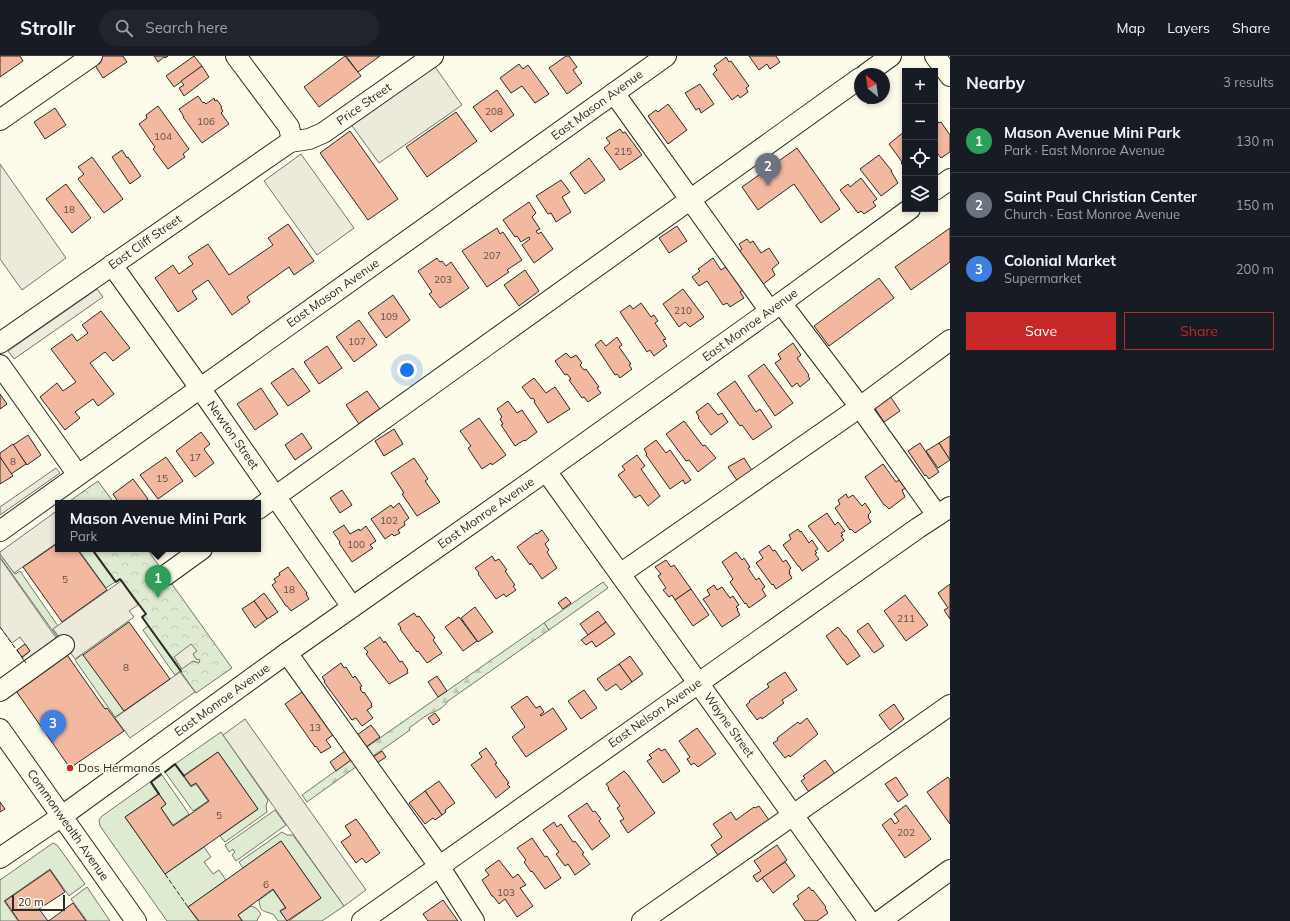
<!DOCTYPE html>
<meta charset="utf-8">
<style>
:root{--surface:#171b24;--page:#20242c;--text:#f1f3f6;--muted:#9ea1a6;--line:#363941;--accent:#c62828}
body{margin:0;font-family:Mulish,sans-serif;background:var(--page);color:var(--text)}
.controls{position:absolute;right:12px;top:12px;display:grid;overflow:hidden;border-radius:0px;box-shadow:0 2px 6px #0003}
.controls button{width:36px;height:36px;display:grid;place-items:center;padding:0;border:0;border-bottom:1px solid var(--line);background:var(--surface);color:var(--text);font:20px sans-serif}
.compass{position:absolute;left:854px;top:12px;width:36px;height:36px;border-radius:50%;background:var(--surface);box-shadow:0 2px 6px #0003;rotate:331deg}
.scale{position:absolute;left:12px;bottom:10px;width:53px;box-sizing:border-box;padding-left:4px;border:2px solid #2b2b2b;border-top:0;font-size:11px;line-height:14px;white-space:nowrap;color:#2b2b2b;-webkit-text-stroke:3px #fdfbea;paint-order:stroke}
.you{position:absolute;left:407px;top:314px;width:14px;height:14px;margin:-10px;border:3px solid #fff;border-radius:50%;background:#1a73e8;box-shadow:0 0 0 6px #1a73e833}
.badge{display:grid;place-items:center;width:26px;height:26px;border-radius:50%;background:var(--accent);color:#fff;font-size:13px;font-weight:700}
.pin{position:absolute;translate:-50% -33px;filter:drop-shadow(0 1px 2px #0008)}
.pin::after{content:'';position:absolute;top:21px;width:14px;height:12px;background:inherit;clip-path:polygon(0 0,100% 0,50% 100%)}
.popup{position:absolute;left:55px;top:444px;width:206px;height:52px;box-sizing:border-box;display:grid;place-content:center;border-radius:0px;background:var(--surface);filter:drop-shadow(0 1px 3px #0005);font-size:13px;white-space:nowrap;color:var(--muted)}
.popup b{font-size:15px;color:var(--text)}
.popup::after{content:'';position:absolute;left:50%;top:100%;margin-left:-8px;border:8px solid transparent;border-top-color:var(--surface)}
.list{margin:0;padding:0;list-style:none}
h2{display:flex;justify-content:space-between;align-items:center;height:52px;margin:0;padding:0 16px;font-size:17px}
h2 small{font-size:13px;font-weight:400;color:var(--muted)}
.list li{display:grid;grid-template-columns:26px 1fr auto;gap:12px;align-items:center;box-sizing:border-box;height:64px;padding:0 16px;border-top:1px solid var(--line)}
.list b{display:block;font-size:15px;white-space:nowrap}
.list p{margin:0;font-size:13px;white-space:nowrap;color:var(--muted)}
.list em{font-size:13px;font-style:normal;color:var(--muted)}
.actions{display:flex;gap:8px;padding:12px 16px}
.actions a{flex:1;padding:9px 0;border:1px solid var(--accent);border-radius:0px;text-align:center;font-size:14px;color:var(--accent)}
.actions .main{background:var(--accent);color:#fff}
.icon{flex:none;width:22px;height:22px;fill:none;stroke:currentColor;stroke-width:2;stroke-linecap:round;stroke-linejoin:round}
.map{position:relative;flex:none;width:950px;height:865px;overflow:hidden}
header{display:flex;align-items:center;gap:24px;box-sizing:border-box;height:56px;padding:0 20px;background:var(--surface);border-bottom:1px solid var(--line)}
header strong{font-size:19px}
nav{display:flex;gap:22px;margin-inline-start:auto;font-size:14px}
.search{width:280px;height:36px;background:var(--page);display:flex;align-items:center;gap:10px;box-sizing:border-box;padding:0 14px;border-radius:22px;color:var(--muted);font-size:15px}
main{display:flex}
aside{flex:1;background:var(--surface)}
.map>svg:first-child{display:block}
</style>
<header>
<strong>Strollr</strong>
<div class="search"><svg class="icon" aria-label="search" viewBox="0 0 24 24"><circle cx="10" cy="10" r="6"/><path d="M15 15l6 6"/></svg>Search here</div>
<nav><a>Map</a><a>Layers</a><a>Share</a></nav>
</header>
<main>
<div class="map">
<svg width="950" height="865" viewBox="0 0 950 865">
<defs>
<pattern id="forest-firs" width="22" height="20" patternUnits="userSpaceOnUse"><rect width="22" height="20" fill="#deebd1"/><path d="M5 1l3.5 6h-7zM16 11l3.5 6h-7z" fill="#bfcab4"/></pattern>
<pattern id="park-crowns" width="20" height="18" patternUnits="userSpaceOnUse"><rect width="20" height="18" fill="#deebd1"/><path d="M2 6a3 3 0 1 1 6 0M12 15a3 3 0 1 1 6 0" fill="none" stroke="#bfcab4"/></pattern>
</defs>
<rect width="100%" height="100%" fill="#fdfbea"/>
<g fill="#deebd1" stroke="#74746e">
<polygon points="78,493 91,493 115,526 106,532"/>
<polygon points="0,498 15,518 20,515 58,570 53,573 61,584 60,585 0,501"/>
<polygon points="603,526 608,532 549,574 544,567"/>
<polygon points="148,570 180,615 175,619 143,574"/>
<polygon points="83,598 124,655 115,661 75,604"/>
<polygon points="221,676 268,744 266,750 267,756 225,786 220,780 258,753 218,696 184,719 175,708"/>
<polygon points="175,709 191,731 196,728 208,745 193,755 165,716"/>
<polygon points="162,719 189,758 173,769 161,752 166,748 151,726"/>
<polygon points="150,726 158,738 125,761 165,818 204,791 211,801 204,806 213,818 219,814 226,824 188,851 198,865 167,865 100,770 99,764 102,760"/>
<polygon points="275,754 286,769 236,805 232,799 235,796 233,793 229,796 225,789"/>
<polygon points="282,776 287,779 293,779 344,850 322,865 289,865 321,842 281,785 243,812 239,806"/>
<polygon points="53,787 57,789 85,828 69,840 50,813 4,845 18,865 0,865 0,824"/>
<polygon points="87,831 110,865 87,865 71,843"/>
<path d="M273,834L285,851L280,855L287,865H278L274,859C265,854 260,858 259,844Z"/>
<polygon points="251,850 256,852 261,858 258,862 257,865 243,865 238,859"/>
</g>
<g fill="url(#forest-firs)" stroke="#74746e">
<path d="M544,567L549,574L448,645C443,653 436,655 429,658C422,662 415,668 409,672L410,674L373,700L367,691Z"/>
<polygon points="355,701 360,708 307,746 302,739"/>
</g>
<g fill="url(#park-crowns)" stroke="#74746e">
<polygon points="98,425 114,447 67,447"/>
<polygon points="92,493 147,493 232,612 196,637 142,561 146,558 121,523 116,526"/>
</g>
<g fill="#eceadb" stroke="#74746e">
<polygon points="433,8 462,49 379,107 350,67"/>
<polygon points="301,98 354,172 317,199 264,125"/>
<polygon points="0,108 66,202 22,234 0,203"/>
<polygon points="97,233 103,241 14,303 8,295"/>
<polygon points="56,412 60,417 0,459 0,451"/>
<polygon points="58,454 58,486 14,517 0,498 0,496"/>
<polygon points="0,502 59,586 27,609 22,602 30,595 20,581 12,587 0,571"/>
<polygon points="121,525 138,549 129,555 134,561 75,603 53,573"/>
<polygon points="191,588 197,595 193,598 196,603 200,604 199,607 193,605 182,613 174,601"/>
<polygon points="180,616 195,636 130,682 115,662"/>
<polygon points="245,663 366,834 344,850 223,679"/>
</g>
<g fill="#f2b8a0" stroke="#2b2b2b">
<polygon points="0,0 20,0 23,5 0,21"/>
<polygon points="101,0 123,0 127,6 103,22 93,6"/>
<polygon points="154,0 168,0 165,2 164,1 158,6"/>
<polygon points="194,0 202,10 174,31 166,20"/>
<polygon points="345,0 361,20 319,51 304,31"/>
<polygon points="346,0 380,0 358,16"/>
<polygon points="566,0 569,0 577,11 573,14 582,27 567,38 549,12"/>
<polygon points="749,0 776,0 780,6 770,13 767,8 759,14"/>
<polygon points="726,1 729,6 731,5 749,30 746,32 748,36 740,42 738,39 732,44 713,18 717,14 714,10"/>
<polygon points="519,8 523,13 528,9 549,38 535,47 522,30 511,37 500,22"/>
<polygon points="202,10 209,21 184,40 179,32 184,29 181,25"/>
<polygon points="700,28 714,48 701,57 699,52 696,54 685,37"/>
<polygon points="497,34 514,59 491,76 473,51"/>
<polygon points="198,40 203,47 204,46 206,48 214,42 215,45 217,44 222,51 221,52 223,55 221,57 229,68 202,87 183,61 184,61 179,53"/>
<polygon points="865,42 878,42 868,48"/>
<polygon points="668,48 687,74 668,88 648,60 656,54 658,56"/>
<polygon points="158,50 189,93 183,98 185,101 168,113 153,93 155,91 139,68 147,62 146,59"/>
<polygon points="55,52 66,69 45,83 34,66"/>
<polygon points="456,56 477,85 427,121 406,91"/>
<polygon points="935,62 939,67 941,66 950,79 950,96 941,102 935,94"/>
<polygon points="620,73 623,77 625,76 642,99 620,114 604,92 610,87 606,82"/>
<polygon points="350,75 398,143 368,164 320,97"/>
<polygon points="905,75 905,112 901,107 902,106 889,88"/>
<polygon points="797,92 840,153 821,167 794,128 758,154 742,131"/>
<polygon points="122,94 127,102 128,101 141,120 130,128 112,101"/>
<polygon points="879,99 892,115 891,115 898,127 881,140 860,113"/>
<polygon points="92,101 123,143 104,157 78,123 84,118 78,111"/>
<polygon points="589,102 605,124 585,138 570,117"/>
<polygon points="861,122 877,143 873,146 876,150 864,158 861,155 858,157 840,134 848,128 850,131"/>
<polygon points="561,124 570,136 562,141 571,156 556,166 551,157 548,158 536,140"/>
<polygon points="66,128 91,162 72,177 46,143"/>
<polygon points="529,146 536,157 532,161 540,173 536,175 538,178 541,176 553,193 534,207 522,189 530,183 529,181 521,186 517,180 515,181 503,164"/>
<polygon points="288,168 314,205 294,219 289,211 247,241 250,246 232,259 208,224 192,235 197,243 178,256 155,222 173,209 179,218 193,208 188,201 208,188 229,219 273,189 268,182"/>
<polygon points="677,170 687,185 669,197 659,182"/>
<polygon points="497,172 500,178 503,176 522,204 507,214 509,216 487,231 462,195"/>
<polygon points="950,172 950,206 911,234 895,211"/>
<polygon points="747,183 750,187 753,185 761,197 769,192 779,207 772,213 775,219 762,229 738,196 742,193 739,188"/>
<polygon points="437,202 440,206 442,205 446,210 451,206 469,232 440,252 429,238 432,236 418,215"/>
<polygon points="713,202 721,214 727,210 743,234 740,236 744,242 730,251 727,247 723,249 707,225 699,230 692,221 700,215 698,213"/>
<polygon points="525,214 539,235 519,250 504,229"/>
<polygon points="879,222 894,242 829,290 814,270"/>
<polygon points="683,233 704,261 690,271 685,266 679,271 663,248"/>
<polygon points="393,239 410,264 386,282 368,257"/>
<polygon points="641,247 651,261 654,259 658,265 655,267 666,283 663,284 667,290 654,300 650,294 647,296 620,256 630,249 633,253"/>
<polygon points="101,255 130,292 113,305 105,296 90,307 114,338 98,350 93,343 75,356 80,362 65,374 40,341 57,327 63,335 76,326 51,293 72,278 77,285 88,277 82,269"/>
<polygon points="359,264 377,289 354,306 336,281"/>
<polygon points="617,281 622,289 619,291 631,308 629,309 632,313 620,322 617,318 615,319 595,289 601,284 606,290"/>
<polygon points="793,287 801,299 797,302 809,319 808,320 810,323 800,331 797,327 792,331 775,307 781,303 778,298"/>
<polygon points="327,290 342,312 319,328 304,306"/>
<polygon points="566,297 571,302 576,299 582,307 580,309 584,314 586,313 599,331 597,332 601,337 588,346 584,341 582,342 569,324 571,323 567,318 565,319 555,305"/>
<polygon points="764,308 793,347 775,360 748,320"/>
<polygon points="293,312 310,335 288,350 271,327"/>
<polygon points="534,322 546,337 555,331 570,353 548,367 534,346 535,345 533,342 531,343 522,331"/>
<polygon points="735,325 756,356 760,353 772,371 753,384 742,369 740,370 717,338"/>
<polygon points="261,332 278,358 255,374 237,348"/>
<polygon points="367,335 380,353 359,368 346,349"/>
<polygon points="0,338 7,348 0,353"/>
<polygon points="890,340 900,355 884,366 874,351"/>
<polygon points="508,345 517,357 522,354 537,376 525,385 524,384 515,390 501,369 503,368 500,363 502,361 497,353"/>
<polygon points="708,347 718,359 722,357 728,366 711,379 698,362 699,361 696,356"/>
<polygon points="479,362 506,399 492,409 491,407 482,413 468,392 471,390 460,375"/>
<polygon points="684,365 703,390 705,389 716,402 698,416 689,404 686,405 666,378"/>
<polygon points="394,373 403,388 384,400 375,385"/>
<polygon points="201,376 210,388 204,393 214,407 195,421 176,395"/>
<polygon points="302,377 312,392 295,404 285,389"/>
<polygon points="28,379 41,399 27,409 13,389"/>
<polygon points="950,380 950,404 939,387"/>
<polygon points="656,384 666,397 670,394 691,424 685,428 683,424 670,433 646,399 647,398 644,393"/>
<polygon points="920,387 939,416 929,423 926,419 925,420 908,395"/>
<polygon points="939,387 950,404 938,412 926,395"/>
<polygon points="13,388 26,408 11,418 0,401 0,397"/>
<polygon points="637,399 645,410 641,413 660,440 648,450 640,439 635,442 618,419 625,414 622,410"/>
<polygon points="0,401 13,420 0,428"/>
<polygon points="166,401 183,425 158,443 140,419"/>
<polygon points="414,402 428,423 425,425 440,446 417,460 402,438 404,437 391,417"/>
<polygon points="744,402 753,416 738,426 728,411"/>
<polygon points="883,408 896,426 900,423 906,432 902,434 905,441 889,453 885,449 884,449 865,421"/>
<polygon points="133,423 148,443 142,447 119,447 113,438"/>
<polygon points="342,434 352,449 340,457 330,442"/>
<polygon points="846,438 848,442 853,439 862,450 865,447 871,456 868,459 869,460 868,461 871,466 855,477 851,473 850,474 835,452 840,448 838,444"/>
<polygon points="399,447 409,462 404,466 405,469 398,474 400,477 394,480 392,478 385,483 371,463 391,449 393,452"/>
<polygon points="827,457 835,469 838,466 845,475 841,477 843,479 841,480 844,484 828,496 808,470"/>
<polygon points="344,469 350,478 359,473 360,475 366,470 376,485 370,489 373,492 352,506 339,487 340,486 333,476"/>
<polygon points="798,473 800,476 801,475 809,487 812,484 818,493 815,495 817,497 815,498 819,503 802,515 799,510 798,510 783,489 791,483 789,479"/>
<polygon points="542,474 549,484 545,488 549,494 547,496 557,512 542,523 531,507 530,509 517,491 536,477 537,478"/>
<polygon points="58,487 58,493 77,493 107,534 62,566 23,511"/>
<polygon points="769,489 773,495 775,494 783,506 786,504 791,512 789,514 790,517 789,517 792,522 776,533 773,528 772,529 756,507 763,502 759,496"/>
<polygon points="736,496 742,504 744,502 750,511 748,512 756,524 759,522 765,531 762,533 766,540 749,552 746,547 745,548 730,526 733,523 722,506"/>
<polygon points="492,500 495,505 499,503 507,514 505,515 515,529 513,530 516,534 506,541 504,538 496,543 478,518 479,517 475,512"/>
<polygon points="666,504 671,511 674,509 691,533 675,544 672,539 669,541 663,534 666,532 658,520 661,518 655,511"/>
<polygon points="288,511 307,537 306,538 309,543 291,555 287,550 286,550 272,529 276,526 274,523 280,519 279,517"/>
<polygon points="950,528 950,563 944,554 948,552 938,537"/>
<polygon points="714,529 717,534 722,531 730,542 733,540 739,549 736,551 738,553 737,554 740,559 722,571 703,543 710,539 707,534"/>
<polygon points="691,533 709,559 693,570 675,544"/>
<polygon points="264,537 278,556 267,563 254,545"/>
<polygon points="905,539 928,569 906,585 884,555"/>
<polygon points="566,541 571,547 563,553 558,547"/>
<polygon points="254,545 267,563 255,572 242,553"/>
<polygon points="475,551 493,576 478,586 461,562"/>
<polygon points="598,555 606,566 588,579 580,568"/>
<polygon points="414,557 417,561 419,560 435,582 433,584 442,597 427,607 418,595 417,596 400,573 401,572 398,568"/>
<polygon points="459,561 477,585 463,595 445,571"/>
<polygon points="129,566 170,623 124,655 83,599"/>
<polygon points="606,566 615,578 596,591 592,585 586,589 581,584"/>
<polygon points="868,567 884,590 874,597 857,575"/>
<polygon points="838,571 845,580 846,580 860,600 847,609 844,604 843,604 826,580"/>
<polygon points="380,581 384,587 385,585 400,606 402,605 408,614 407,615 408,617 389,628 366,598 368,596 364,592"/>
<polygon points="25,588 30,595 22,601 17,594"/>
<polygon points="65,596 105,653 107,652 124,675 70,712 14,632"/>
<polygon points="630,600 643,618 632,626 619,608"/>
<polygon points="341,607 344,612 346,611 353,622 355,620 362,630 360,631 361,633 360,633 363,637 364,636 372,648 371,649 372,651 367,654 373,662 362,670 356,662 352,664 324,626 325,625 322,621"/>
<polygon points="619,608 632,626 621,634 616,628 606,635 597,623"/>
<polygon points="785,616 797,634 782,644 784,647 762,663 761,661 757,664 746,649 750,646 749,645 769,631 767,628"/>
<polygon points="437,620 447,635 438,641 428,626"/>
<polygon points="305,634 333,679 326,684 331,691 321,697 316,690 315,691 285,648"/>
<polygon points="584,634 597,652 581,663 568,645"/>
<polygon points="527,640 536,652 540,650 544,656 540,659 541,660 553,652 567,673 526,701 512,681 525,671 511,651"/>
<polygon points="894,648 904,663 890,674 879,659"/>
<polygon points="435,657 440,664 433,669 428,662"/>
<polygon points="807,662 818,678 790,701 789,699 785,702 773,687 778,684 777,682 798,666 800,668"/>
<polygon points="371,669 380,681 366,691 357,679"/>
<polygon points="697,672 716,698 698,711 694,707 691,709 687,703 690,701 679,685"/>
<polygon points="486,692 497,707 495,708 509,727 507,728 510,731 496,742 471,709 482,701 479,697"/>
<polygon points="659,692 661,695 665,693 680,715 663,727 647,705 652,702 649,699"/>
<polygon points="345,695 351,704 336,715 330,706"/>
<polygon points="382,695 386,701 377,707 373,701"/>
<polygon points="218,696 258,753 165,818 125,761 159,738 166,748 161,752 173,770 192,757 209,745 196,727 191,730 184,720"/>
<polygon points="825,704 838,722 812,740 801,725 805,722 803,720"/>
<polygon points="624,715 628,719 655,757 628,777 620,765 624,763 617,752 620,750 608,733 609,732 606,728"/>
<polygon points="896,721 908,739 898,746 885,728"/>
<polygon points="948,721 950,724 950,768 927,736"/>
<polygon points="439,725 455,747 445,754 446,756 442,759 425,735"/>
<polygon points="425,735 442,759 435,764 433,762 425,768 409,747"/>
<polygon points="0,746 5,753 0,756"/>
<polygon points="587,747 593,756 595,755 601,763 599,765 610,780 592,794 568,760"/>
<polygon points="906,749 931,783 905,802 882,769 891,762 895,768 899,765 894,758"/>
<polygon points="759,750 769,764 719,801 711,789 722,781 713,768 731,756 736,764 754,751 755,752"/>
<polygon points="356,763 362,771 380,797 366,807 362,802 356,807 341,786 351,779 345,770"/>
<polygon points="554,766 557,771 561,768 573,786 575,785 584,797 582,798 590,808 575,819 568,808 565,810 556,798 559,796 543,774"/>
<polygon points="532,782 545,801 547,800 561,822 545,833 532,815 531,816 524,806 526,804 517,792"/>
<polygon points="281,785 321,842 287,865 280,855 286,852 273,833 238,859 242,865 199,865 188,851"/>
<polygon points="777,789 787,804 757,826 753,820 761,815 754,805"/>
<polygon points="499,804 513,822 518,818 526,829 520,832 533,850 517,861 505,843 499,848 493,840 492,840 482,824 489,819 485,814"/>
<polygon points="785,806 795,820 773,837 762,822"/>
<polygon points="50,814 65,836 39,853 48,865 19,865 5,845"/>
<polygon points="809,831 812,835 813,834 826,851 825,852 828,857 817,865 805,865 793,848 799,843 797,840"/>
<polygon points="443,844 458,865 428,865 423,858"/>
<polygon points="73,847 86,865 48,865 50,864"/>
</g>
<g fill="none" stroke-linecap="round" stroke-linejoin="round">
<g stroke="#2b2b2b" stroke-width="22">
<g id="minor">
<polyline points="236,0 289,71 291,80 290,86"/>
<polyline points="935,0 950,20"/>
<polyline points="866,18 891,0"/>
<polyline points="614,37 770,255"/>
<polyline points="0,64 92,0"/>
<polyline points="935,134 950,123"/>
<polyline points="112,209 200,332 352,551"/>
<polyline points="781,247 860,351 937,459"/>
<polyline points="0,287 290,86 309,83 323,77 433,0"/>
<polyline points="0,309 78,419"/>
<polyline points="546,415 869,865"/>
<polyline points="258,453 860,22"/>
<polyline points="0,475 666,0"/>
<polyline points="620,518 860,351 950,284"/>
<polyline points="166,519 202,493"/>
<polyline points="287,597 439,810 474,865"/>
<polyline points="0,635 64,589"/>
<polyline points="0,673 136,865"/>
<polyline points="0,802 62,760 287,597 546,415 781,247 910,153"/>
<polyline points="362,865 918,472 950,451"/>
<polyline points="642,865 950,649"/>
<polyline points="880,865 950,814"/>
</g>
</g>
<use href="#minor" stroke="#fdfbea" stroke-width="20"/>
<g stroke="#2b2b2b" stroke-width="1" stroke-dasharray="5 2" stroke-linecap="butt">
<polyline points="0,571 26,607"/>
<polyline points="165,818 188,851"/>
</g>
<g stroke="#2b2b2b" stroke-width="2">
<polyline points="92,493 116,526 120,523 146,558 142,561 181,615"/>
<polyline points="165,716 175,708 184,720"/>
<polyline points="159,738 151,726 161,718"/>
</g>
</g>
<circle fill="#c62828" stroke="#fdfbea" stroke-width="1.5" cx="70" cy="712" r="4"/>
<g text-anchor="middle" stroke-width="3" stroke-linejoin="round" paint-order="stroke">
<g font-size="10" fill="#5d4e48">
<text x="494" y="59">208</text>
<text x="206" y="69">106</text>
<text x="163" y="84">104</text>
<text x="623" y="99">215</text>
<text x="69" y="157">18</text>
<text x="492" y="203">207</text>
<text x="443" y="227">203</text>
<text x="683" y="258">210</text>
<text x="389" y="264">109</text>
<text x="357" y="289">107</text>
<text x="195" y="405">17</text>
<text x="13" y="409">8</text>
<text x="162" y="426">15</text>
<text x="389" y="468">102</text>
<text x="356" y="492">100</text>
<text x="65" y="527">5</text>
<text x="289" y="537">18</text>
<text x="906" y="566">211</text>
<text x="126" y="615">8</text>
<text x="315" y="675">13</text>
<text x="219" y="763">5</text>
<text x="906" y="780">202</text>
<text x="266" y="832">6</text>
<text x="506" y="840">103</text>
</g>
<g font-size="12" fill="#2b2b2b" stroke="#fdfbea">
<text transform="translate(364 48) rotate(-35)" y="4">Price Street</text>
<text transform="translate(597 49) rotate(-36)" y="4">East Mason Avenue</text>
<text transform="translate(145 186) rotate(-35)" y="4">East Cliff Street</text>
<text transform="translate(333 237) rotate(-35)" y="4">East Mason Avenue</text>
<text transform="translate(750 269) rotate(-36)" y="4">East Monroe Avenue</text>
<text transform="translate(233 379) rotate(55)" y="4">Newton Street</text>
<text transform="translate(486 457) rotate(-35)" y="4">East Monroe Avenue</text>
<text transform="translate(222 644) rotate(-36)" y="4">East Monroe Avenue</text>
<text transform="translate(655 657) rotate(-35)" y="4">East Nelson Avenue</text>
<text transform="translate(729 669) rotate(54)" y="4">Wayne Street</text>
<text transform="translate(68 769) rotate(55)" y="4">Commonwealth Avenue</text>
</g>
<g font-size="12" fill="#2b2b2b" stroke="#fdfbea" text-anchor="start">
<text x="78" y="716">Dos Hermanos</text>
</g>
</g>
</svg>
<div class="controls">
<button>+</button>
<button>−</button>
<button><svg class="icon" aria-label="locate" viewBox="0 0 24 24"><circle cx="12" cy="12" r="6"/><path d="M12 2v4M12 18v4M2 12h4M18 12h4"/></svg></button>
<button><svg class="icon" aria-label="layers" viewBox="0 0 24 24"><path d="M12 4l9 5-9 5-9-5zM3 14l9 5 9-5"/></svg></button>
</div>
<svg class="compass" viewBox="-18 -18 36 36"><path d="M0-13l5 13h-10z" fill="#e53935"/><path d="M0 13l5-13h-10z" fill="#9ea1a6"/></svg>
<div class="scale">20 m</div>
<div class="you"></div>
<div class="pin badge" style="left:158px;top:542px;background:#2e9e5b">1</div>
<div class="popup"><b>Mason Avenue Mini Park</b>Park</div>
<div class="pin badge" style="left:768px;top:130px;background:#6b7280">2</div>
<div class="pin badge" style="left:53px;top:687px;background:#3f7fe0">3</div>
</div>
<aside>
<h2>Nearby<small>3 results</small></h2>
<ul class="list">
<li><span class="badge" style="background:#2e9e5b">1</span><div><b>Mason Avenue Mini Park</b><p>Park · East Monroe Avenue</p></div><em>130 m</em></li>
<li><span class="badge" style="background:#6b7280">2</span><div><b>Saint Paul Christian Center</b><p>Church · East Monroe Avenue</p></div><em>150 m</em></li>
<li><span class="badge" style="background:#3f7fe0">3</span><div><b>Colonial Market</b><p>Supermarket</p></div><em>200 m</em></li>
</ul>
<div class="actions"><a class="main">Save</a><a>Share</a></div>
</aside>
</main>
